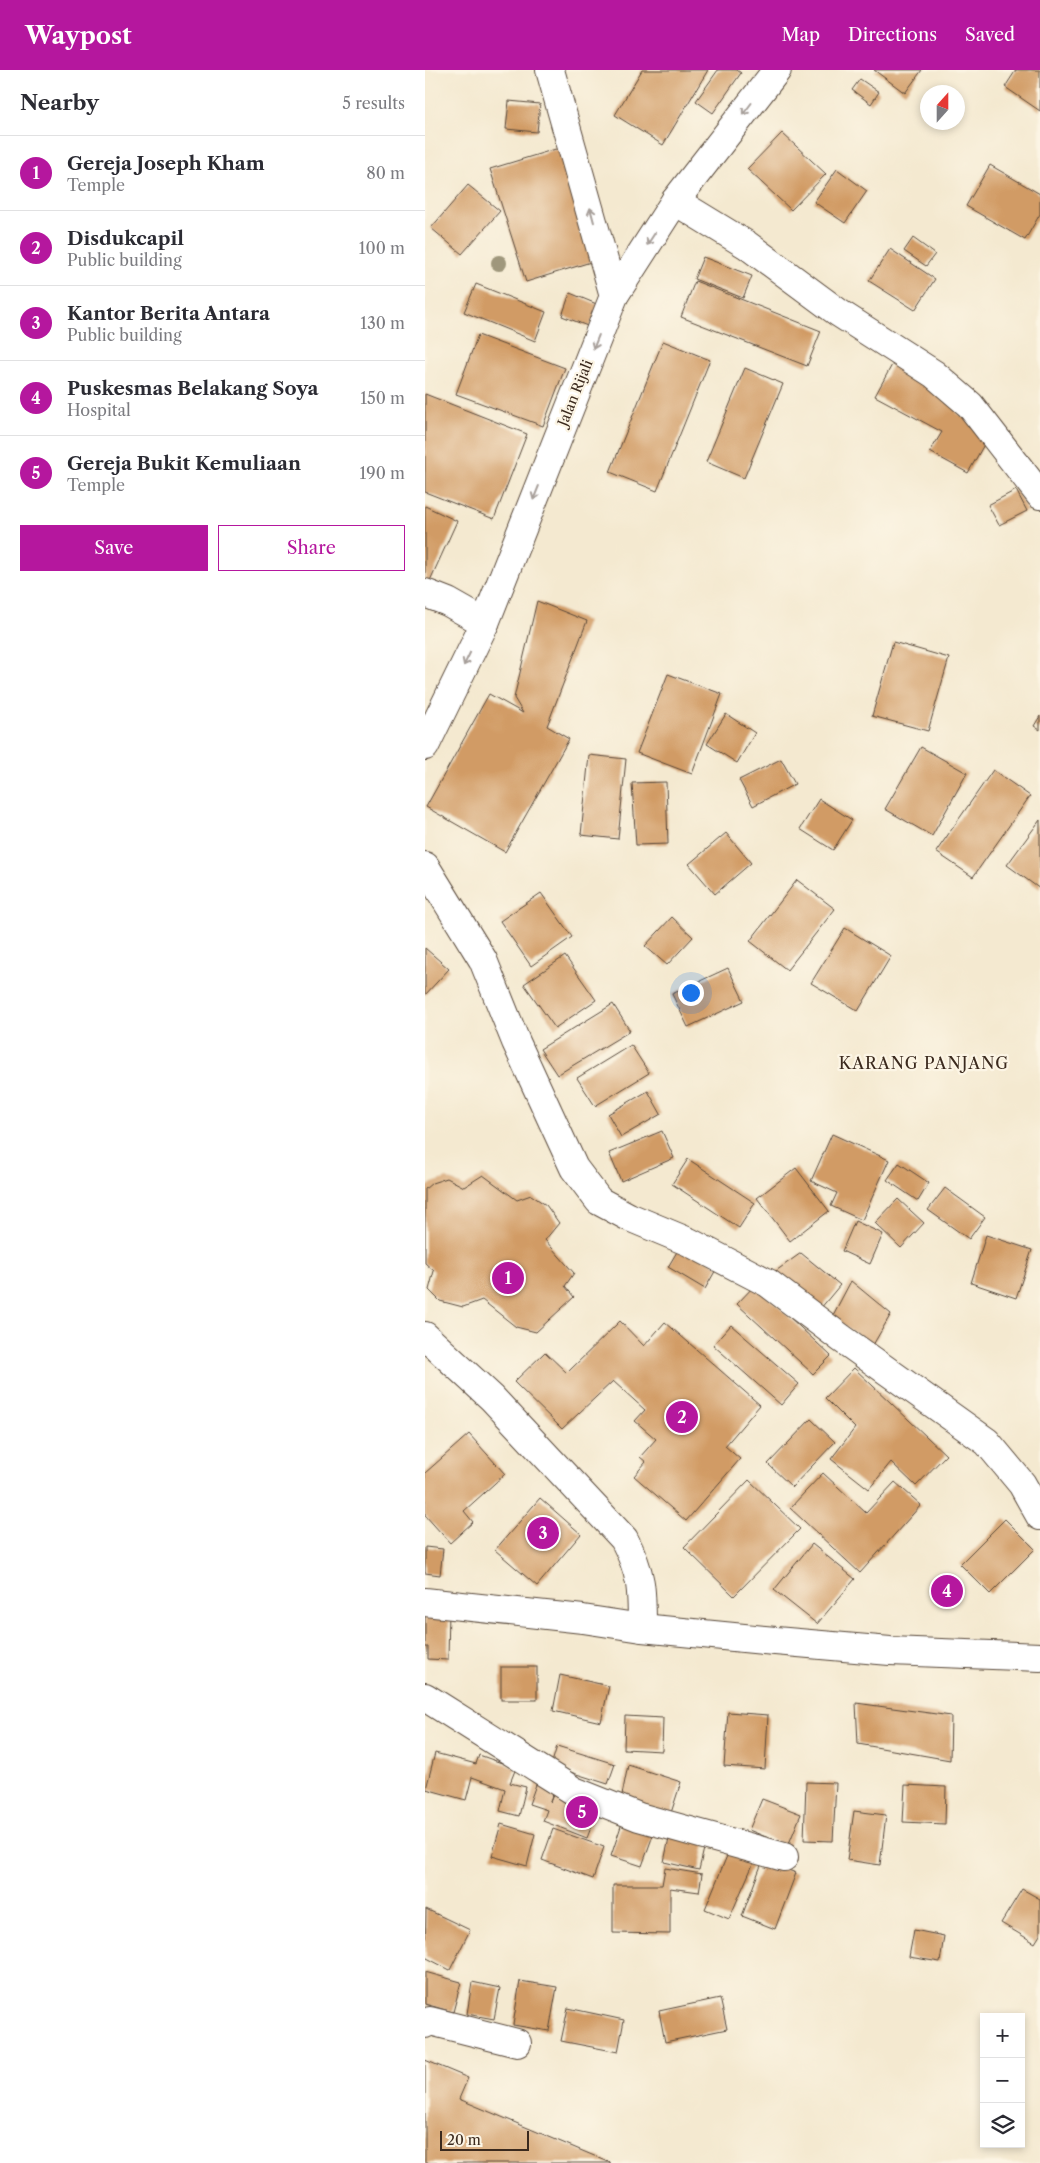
<!DOCTYPE html>
<meta charset="utf-8">
<style>
:root{--surface:#fff;--page:#f2f2f3;--text:#2b2b33;--muted:#7c7c81;--line:#e1e1e2;--accent:#b5179e}
body{margin:0;font-family:"Libre Caslon Text",serif;background:var(--page);color:var(--text)}
.controls{position:absolute;right:15px;bottom:15px;display:grid;overflow:hidden;border-radius:0px;box-shadow:0 2px 8px #0003}
.controls button{width:45px;height:45px;display:grid;place-items:center;padding:0;border:0;border-bottom:1px solid var(--line);background:var(--surface);color:var(--text);font:25px sans-serif}
.compass{position:absolute;left:495px;top:15px;width:45px;height:45px;border-radius:50%;background:var(--surface);box-shadow:0 2px 8px #0003;rotate:21deg}
.scale{position:absolute;left:15px;bottom:12px;width:89px;box-sizing:border-box;padding-left:5px;border:2px solid #3b2a1e;border-top:0;font-size:14px;line-height:18px;white-space:nowrap;color:#3b2a1e;-webkit-text-stroke:4px #fcf5e5;paint-order:stroke}
.you{position:absolute;left:265px;top:922px;width:18px;height:18px;margin:-12px;border:4px solid #fff;border-radius:50%;background:#1a73e8;box-shadow:0 0 0 8px #1a73e833}
.badge{display:grid;place-items:center;width:32px;height:32px;border-radius:50%;background:var(--accent);color:#fff;font-size:16px;font-weight:700}
.pin{position:absolute;translate:-50% -50%;border:2px solid #fff;box-shadow:0 1px 5px #0006}
.list{margin:0;padding:0;list-style:none}
h2{display:flex;justify-content:space-between;align-items:center;height:65px;margin:0;padding:0 20px;font-size:21px}
h2 small{font-size:16px;font-weight:400;color:var(--muted)}
.list li{display:grid;grid-template-columns:32px 1fr auto;gap:15px;align-items:center;box-sizing:border-box;height:75px;padding:0 20px;border-top:1px solid var(--line)}
.list b{display:block;font-size:19px;white-space:nowrap}
.list p{margin:0;font-size:16px;white-space:nowrap;color:var(--muted)}
.list em{font-size:16px;font-style:normal;color:var(--muted)}
.actions{display:flex;gap:10px;padding:15px 20px}
.actions a{flex:1;padding:11px 0;border:1px solid var(--accent);border-radius:0px;text-align:center;font-size:18px;color:var(--accent)}
.actions .main{background:var(--accent);color:#fff}
.icon{flex:none;width:28px;height:28px;fill:none;stroke:currentColor;stroke-width:2;stroke-linecap:round;stroke-linejoin:round}
.map{position:relative;flex:none;width:615px;height:2093px;overflow:hidden}
header{display:flex;align-items:center;gap:30px;box-sizing:border-box;height:70px;padding:0 25px;background:var(--accent);color:#fff}
header strong{font-size:24px}
nav{display:flex;gap:28px;margin-inline-start:auto;font-size:18px}
main{display:flex}
aside{flex:1;background:var(--surface)}
.map>svg:first-child{display:block}
</style>
<header>
<strong>Waypost</strong>
<nav><a>Map</a><a>Directions</a><a>Saved</a></nav>
</header>
<main>
<aside>
<h2>Nearby<small>5 results</small></h2>
<ul class="list">
<li><span class="badge">1</span><div><b>Gereja Joseph Kham</b><p>Temple</p></div><em>80 m</em></li>
<li><span class="badge">2</span><div><b>Disdukcapil</b><p>Public building</p></div><em>100 m</em></li>
<li><span class="badge">3</span><div><b>Kantor Berita Antara</b><p>Public building</p></div><em>130 m</em></li>
<li><span class="badge">4</span><div><b>Puskesmas Belakang Soya</b><p>Hospital</p></div><em>150 m</em></li>
<li><span class="badge">5</span><div><b>Gereja Bukit Kemuliaan</b><p>Temple</p></div><em>190 m</em></li>
</ul>
<div class="actions"><a class="main">Save</a><a>Share</a></div>
</aside>
<div class="map">
<svg width="615" height="2093" viewBox="0 0 615 2093">
<rect width="100%" height="100%" fill="#fcf5e5"/>
<filter id="ink" filterUnits="userSpaceOnUse"><feTurbulence type="fractalNoise" baseFrequency=".02" numOctaves="2"/><feDisplacementMap in="SourceGraphic" scale="10" xChannelSelector="R" yChannelSelector="G"/><feConvolveMatrix kernelMatrix="1 2 1 2 8 2 1 2 1" color-interpolation-filters="sRGB"/></filter>
<filter id="wash" filterUnits="userSpaceOnUse"><feTurbulence type="fractalNoise" baseFrequency=".0096" numOctaves="4" result="noise"/><feDisplacementMap in="SourceGraphic" scale="20" xChannelSelector="R" yChannelSelector="G"/><feGaussianBlur stdDeviation="1.12" result="paint"/><feColorMatrix in="noise" values="0 0 0 0 0 0 0 0 0 0 0 0 0 0 0 0 0 1.4 0 .05"/><feComposite in="paint" operator="in"/></filter>
<g filter="url(#wash)">
<rect width="100%" height="100%" fill="#f4e9d0"/>
<g id="blocks">
<g fill="#d19b65">
<polygon points="217,0 283,0 238,75 190,45"/>
<polygon points="293,0 312,0 316,3 288,43 271,31"/>
<polygon points="449,0 497,0 480,23"/>
<polygon points="591,0 615,0 615,41 580,17"/>
<polygon points="435,9 454,22 446,34 427,20"/>
<polygon points="84,31 115,34 112,62 81,59"/>
<polygon points="357,63 401,104 366,140 322,99"/>
<polygon points="134,78 169,191 101,212 65,99"/>
<polygon points="565,95 615,124 615,144 600,170 541,136"/>
<polygon points="412,99 442,121 420,153 389,132"/>
<polygon points="43,115 75,141 37,184 6,158"/>
<polygon points="488,168 510,184 501,196 479,181"/>
<polygon points="465,179 510,209 490,240 444,211"/>
<polygon points="278,187 327,206 318,228 269,209"/>
<polygon points="270,211 396,261 382,296 256,247"/>
<polygon points="51,214 121,242 110,271 39,242"/>
<polygon points="145,223 174,235 165,257 137,246"/>
<polygon points="53,265 140,298 118,356 31,324"/>
<polygon points="238,271 285,290 232,421 185,402"/>
<polygon points="468,293 538,332 532,343 566,362 543,403 505,382 517,362 450,326"/>
<polygon points="320,298 358,314 319,408 281,392"/>
<polygon points="0,324 102,364 69,449 0,422"/>
<polygon points="591,420 602,441 574,455 563,435"/>
<polygon points="0,436 32,451 3,515 0,513"/>
<polygon points="112,531 162,551 122,656 144,669 80,782 1,737 64,624 98,643 89,628"/>
<polygon points="468,572 524,588 503,661 447,646"/>
<polygon points="243,604 297,624 267,704 212,683"/>
<polygon points="301,644 330,663 312,693 282,674"/>
<polygon points="615,646 615,660 609,656"/>
<polygon points="496,677 542,703 507,766 460,739"/>
<polygon points="164,685 201,689 193,769 156,765"/>
<polygon points="356,689 370,714 328,736 314,710"/>
<polygon points="568,700 605,726 548,807 511,782"/>
<polygon points="241,712 243,774 211,775 207,713"/>
<polygon points="394,729 427,750 408,780 375,759"/>
<polygon points="615,750 615,819 582,795"/>
<polygon points="301,763 326,793 290,824 264,794"/>
<polygon points="372,810 410,839 362,900 325,871"/>
<polygon points="116,823 147,867 106,896 75,851"/>
<polygon points="247,847 268,867 242,895 220,876"/>
<polygon points="420,858 466,886 433,941 386,913"/>
<polygon points="0,878 24,899 0,925"/>
<polygon points="140,886 171,930 130,958 99,914"/>
<polygon points="303,898 319,931 263,957 247,924"/>
<polygon points="188,934 205,961 132,1005 115,979"/>
<polygon points="206,975 224,1003 170,1036 152,1008"/>
<polygon points="223,1021 236,1044 196,1067 183,1044"/>
<polygon points="237,1061 249,1088 196,1111 184,1083"/>
<polygon points="407,1064 464,1090 437,1150 406,1136 412,1123 386,1111"/>
<polygon points="263,1089 330,1133 314,1158 247,1114"/>
<polygon points="474,1093 504,1113 493,1131 462,1110"/>
<polygon points="371,1098 404,1141 365,1171 332,1128"/>
<polygon points="58,1105 92,1130 106,1125 121,1135 134,1153 120,1170 149,1203 140,1216 149,1227 111,1262 91,1257 57,1230 38,1237 15,1231 4,1220 9,1201 0,1193 0,1119 7,1113 22,1108 39,1117"/>
<polygon points="520,1118 560,1147 544,1169 503,1140"/>
<polygon points="473,1129 499,1153 476,1178 450,1153"/>
<polygon points="430,1151 458,1164 445,1194 417,1181"/>
<polygon points="561,1165 607,1180 591,1228 546,1213"/>
<polygon points="256,1175 293,1196 280,1219 243,1197"/>
<polygon points="376,1183 415,1215 395,1239 348,1203"/>
<polygon points="426,1211 466,1244 448,1275 407,1247"/>
<polygon points="330,1215 406,1286 388,1304 312,1234"/>
<polygon points="195,1251 219,1276 240,1252 335,1335 300,1376 315,1389 261,1451 209,1406 221,1392 215,1387 231,1369 210,1351 220,1340 188,1311 137,1359 89,1312 120,1282 142,1303"/>
<polygon points="306,1255 374,1314 356,1335 288,1275"/>
<polygon points="429,1298 521,1385 491,1416 466,1392 444,1419 406,1389 430,1358 400,1328"/>
<polygon points="386,1349 410,1372 367,1417 343,1394"/>
<polygon points="44,1364 80,1404 39,1441 48,1452 25,1473 0,1445 0,1403"/>
<polygon points="398,1403 441,1443 470,1412 496,1435 435,1503 365,1438"/>
<polygon points="324,1410 375,1459 309,1526 259,1477"/>
<polygon points="115,1428 156,1464 112,1516 70,1480"/>
<polygon points="580,1449 610,1479 565,1524 535,1494"/>
<polygon points="387,1474 430,1509 392,1554 349,1520"/>
<polygon points="0,1477 18,1479 15,1505 0,1503"/>
<polygon points="0,1540 24,1540 23,1590 3,1589 3,1577 0,1577"/>
<rect x="76" y="1597" width="36" height="33"/>
<polygon points="135,1605 184,1616 176,1652 128,1641"/>
<polygon points="431,1633 526,1646 525,1690 433,1674"/>
<polygon points="303,1642 343,1645 340,1699 299,1696"/>
<polygon points="200,1646 238,1648 237,1681 199,1679"/>
<polygon points="132,1676 190,1694 183,1714 126,1696"/>
<polygon points="10,1683 51,1694 54,1685 91,1698 85,1713 101,1717 94,1746 75,1741 80,1719 47,1707 41,1730 1,1719"/>
<polygon points="203,1695 256,1712 245,1746 196,1730"/>
<polygon points="113,1709 131,1716 125,1732 131,1717 175,1734 162,1768 118,1751 122,1740 104,1734"/>
<polygon points="381,1712 411,1713 408,1771 379,1770"/>
<polygon points="480,1715 521,1717 520,1754 478,1752"/>
<polygon points="337,1729 376,1744 363,1776 324,1760"/>
<polygon points="429,1741 461,1745 455,1795 422,1790"/>
<polygon points="200,1744 232,1754 217,1796 186,1786"/>
<polygon points="76,1754 110,1764 102,1796 67,1786"/>
<polygon points="128,1759 179,1777 168,1809 117,1790"/>
<polygon points="245,1763 281,1770 274,1800 239,1792"/>
<polygon points="304,1781 329,1792 304,1849 280,1839"/>
<polygon points="338,1790 371,1803 350,1859 317,1846"/>
<polygon points="240,1798 277,1804 274,1822 245,1818 245,1864 188,1863 188,1815 237,1815"/>
<polygon points="597,1819 615,1829 615,1865 610,1873 576,1853"/>
<polygon points="1,1839 45,1860 25,1900 0,1887"/>
<polygon points="489,1860 519,1866 515,1892 484,1887"/>
<polygon points="0,1902 36,1912 28,1942 0,1934"/>
<polygon points="95,1911 132,1917 124,1961 88,1955"/>
<polygon points="47,1912 75,1918 69,1949 42,1944"/>
<polygon points="295,1928 302,1959 240,1972 234,1941"/>
<polygon points="143,1938 199,1950 193,1982 136,1971"/>
<polygon points="0,1990 43,2008 34,2029 186,2093 0,2093"/>
</g>
</g>
</g>
<g filter="url(#ink)">
<use href="#blocks" fill-opacity="0" stroke="#574739" stroke-width="1"/>
<g fill="none" stroke-linecap="round" stroke-linejoin="round">
<g stroke="#574739" stroke-width="30">
<g id="minor">
<polyline points="125,0 189,226"/>
<polyline points="250,131 322,175 414,243 509,304 545,335 615,425"/>
<polyline points="0,523 23,532 60,553"/>
<polyline points="0,796 58,890 91,972 149,1098 174,1131 204,1147 264,1172 343,1213 416,1268 562,1372 597,1414 615,1446"/>
<path d="M0,1266L67,1328L199,1469C217,1504 217,1519 217,1558"/>
<polyline points="0,1532 158,1549 217,1558 339,1570 465,1581 615,1587"/>
<polyline points="0,1627 149,1721 214,1747 359,1787"/>
<polyline points="0,1954 5,1951 92,1973"/>
</g>
</g>
<g stroke="#574739" stroke-width="30">
<polyline id="highway" points="0,676 60,553 189,226 250,131 352,0"/>
</g>
<use href="#minor" stroke="#fff" stroke-width="28"/>
<use href="#highway" stroke="#fff" stroke-width="28"/>
</g>
<circle fill="#9f977b" cx="74" cy="193" r="8"/>
<defs><path id="oneway-shaft" d="M-6 0H5M1.5-3L5.5 0L1.5 3" fill="none" stroke-width="1.6" stroke-linecap="round" stroke-linejoin="round" transform="scale(1.25)"/></defs>
<g stroke="#a79f9a">
<use href="#oneway-shaft" transform="translate(322 39) rotate(127)"/>
<use href="#oneway-shaft" transform="translate(167 145) rotate(-105)"/>
<use href="#oneway-shaft" transform="translate(226 169) rotate(123)"/>
<use href="#oneway-shaft" transform="translate(171 272) rotate(112)"/>
<use href="#oneway-shaft" transform="translate(111 423) rotate(112)"/>
<use href="#oneway-shaft" transform="translate(42 589) rotate(116)"/>
</g>
</g>
<g text-anchor="middle" stroke-width="4.5" stroke-linejoin="round" paint-order="stroke">
<g font-size="14" fill="#3b2a1e" stroke="#fcf5e5">
<text transform="translate(150 323) rotate(-68)" y="5">Jalan Rijali</text>
</g>
<g font-size="16" letter-spacing="1" fill="#3b2a1e" stroke="#fcf5e5">
<text x="499" y="999">KARANG PANJANG</text>
</g>
</g>
</svg>
<div class="controls">
<button>+</button>
<button>−</button>
<button><svg class="icon" aria-label="layers" viewBox="0 0 24 24"><path d="M12 4l9 5-9 5-9-5zM3 14l9 5 9-5"/></svg></button>
</div>
<svg class="compass" viewBox="-18 -18 36 36"><path d="M0-13l5 13h-10z" fill="#e53935"/><path d="M0 13l5-13h-10z" fill="#7c7c81"/></svg>
<div class="scale">20 m</div>
<div class="you"></div>
<div class="pin badge" style="left:83px;top:1208px">1</div>
<div class="pin badge" style="left:257px;top:1347px">2</div>
<div class="pin badge" style="left:118px;top:1463px">3</div>
<div class="pin badge" style="left:522px;top:1521px">4</div>
<div class="pin badge" style="left:157px;top:1742px">5</div>
</div>
</main>
